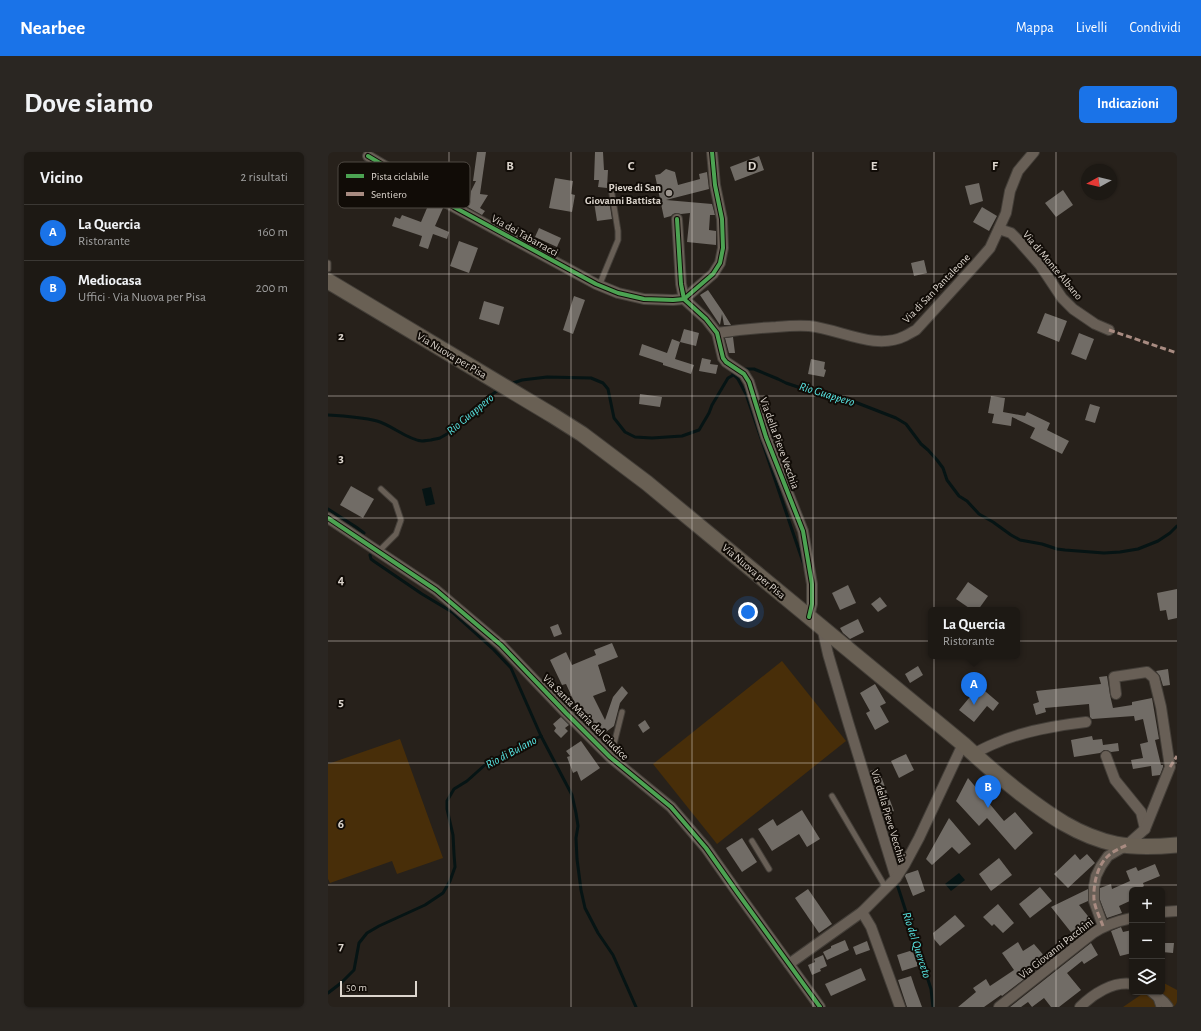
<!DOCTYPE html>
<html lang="it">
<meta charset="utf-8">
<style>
:root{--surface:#1d1914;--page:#2a2622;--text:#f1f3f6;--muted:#a0a0a0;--line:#3b3834;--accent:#1a73e8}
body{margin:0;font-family:"Alegreya Sans",sans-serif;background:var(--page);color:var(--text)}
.controls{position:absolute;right:12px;bottom:12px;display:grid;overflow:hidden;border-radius:6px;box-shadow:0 1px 3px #0004}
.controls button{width:36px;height:36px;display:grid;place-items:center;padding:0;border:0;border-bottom:1px solid var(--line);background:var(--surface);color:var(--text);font:20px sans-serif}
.compass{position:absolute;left:753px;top:12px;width:36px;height:36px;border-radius:50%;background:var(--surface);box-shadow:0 1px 3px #0004;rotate:262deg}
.scale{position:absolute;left:12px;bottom:10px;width:77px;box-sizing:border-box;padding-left:4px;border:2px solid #dcd5cd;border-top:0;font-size:11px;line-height:14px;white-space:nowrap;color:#dcd5cd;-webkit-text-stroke:3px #110c07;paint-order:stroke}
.you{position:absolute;left:420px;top:460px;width:14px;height:14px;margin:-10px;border:3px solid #fff;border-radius:50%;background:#1a73e8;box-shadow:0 0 0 6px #1a73e833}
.badge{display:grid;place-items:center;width:26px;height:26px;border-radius:50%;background:var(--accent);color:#fff;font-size:13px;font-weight:700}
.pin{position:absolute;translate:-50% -33px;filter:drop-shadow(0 1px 2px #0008)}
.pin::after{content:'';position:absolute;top:21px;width:14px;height:12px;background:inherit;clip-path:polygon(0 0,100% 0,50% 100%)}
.popup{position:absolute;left:600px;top:455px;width:92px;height:52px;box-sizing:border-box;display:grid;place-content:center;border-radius:6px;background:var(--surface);filter:drop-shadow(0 1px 3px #0005);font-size:13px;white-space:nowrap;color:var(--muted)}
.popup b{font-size:15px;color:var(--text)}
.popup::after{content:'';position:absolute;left:50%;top:100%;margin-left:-8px;border:8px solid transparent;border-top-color:var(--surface)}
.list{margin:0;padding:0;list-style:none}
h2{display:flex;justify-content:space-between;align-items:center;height:52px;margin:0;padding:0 16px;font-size:17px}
h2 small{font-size:13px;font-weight:400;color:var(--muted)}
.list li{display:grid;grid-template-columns:26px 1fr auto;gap:12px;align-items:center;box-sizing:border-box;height:56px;padding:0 16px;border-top:1px solid var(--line)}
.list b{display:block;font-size:15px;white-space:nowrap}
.list p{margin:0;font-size:13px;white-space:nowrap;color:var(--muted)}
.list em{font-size:13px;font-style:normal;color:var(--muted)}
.icon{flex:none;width:22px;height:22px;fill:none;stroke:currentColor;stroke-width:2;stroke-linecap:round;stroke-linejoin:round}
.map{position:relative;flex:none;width:849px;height:855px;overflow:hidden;border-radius:6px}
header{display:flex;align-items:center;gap:24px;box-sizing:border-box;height:56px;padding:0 20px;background:var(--accent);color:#fff}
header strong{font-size:19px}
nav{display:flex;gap:22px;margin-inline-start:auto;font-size:14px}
.intro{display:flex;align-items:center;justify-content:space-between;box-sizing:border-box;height:96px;padding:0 24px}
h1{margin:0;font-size:28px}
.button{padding:10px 18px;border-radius:6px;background:var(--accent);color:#fff;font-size:14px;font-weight:700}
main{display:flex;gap:24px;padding:0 24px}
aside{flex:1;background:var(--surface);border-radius:6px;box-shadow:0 1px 3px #0004}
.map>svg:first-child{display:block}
</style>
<header>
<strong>Nearbee</strong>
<nav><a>Mappa</a><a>Livelli</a><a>Condividi</a></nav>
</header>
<div class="intro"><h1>Dove siamo</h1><a class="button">Indicazioni</a></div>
<main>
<aside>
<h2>Vicino<small>2 risultati</small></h2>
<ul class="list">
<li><span class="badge">A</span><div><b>La Quercia</b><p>Ristorante</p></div><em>160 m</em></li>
<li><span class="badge">B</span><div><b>Mediocasa</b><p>Uffici · Via Nuova per Pisa</p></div><em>200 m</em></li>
</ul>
</aside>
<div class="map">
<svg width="849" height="855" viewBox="0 0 849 855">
<rect width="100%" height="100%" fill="#27211b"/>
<g fill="#482e09">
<polygon points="454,509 518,589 389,692 325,612"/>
<polygon points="72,587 115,706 69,722 64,709 2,731 0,727 0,612"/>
<polygon points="834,830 849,838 849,855 795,855 817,840 834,840"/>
</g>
<g fill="#061414">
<polygon points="103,335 107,352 98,354 94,337"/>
<polygon points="631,721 637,728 623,739 617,732"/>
</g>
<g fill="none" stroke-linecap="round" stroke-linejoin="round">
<g stroke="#061414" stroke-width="3">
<polyline points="414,218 418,217 426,217 450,227 458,231 491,242 514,245 568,266 578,272 593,292 600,298 609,308 615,316 619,328 631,344 639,349 651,362 665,370 683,383 692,388 714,392 729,397 737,398 776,401 792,400 810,397 830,389 842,381 849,374"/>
<polyline points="405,222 410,227 418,242 477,416"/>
<polyline points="182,232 194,228 219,225 263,226 275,231 280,237 286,266 297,280 307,285 324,286 354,284 371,278 381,261 384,253 400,226 409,221"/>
<path d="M0,263C17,264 33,265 49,269C64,273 79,288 94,289C97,289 100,288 103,288C106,287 109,287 112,286C135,275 148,252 169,239"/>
<polyline points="0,357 28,375 36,381"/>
<polyline points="42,403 43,407 47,410 94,442 124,460 166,498 183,516 213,584 244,643 248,661 250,674 248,686 249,707 253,738 257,756 270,781 285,803 308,855"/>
<polyline points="569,732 603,837 605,855"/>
<polyline points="0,841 13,831 26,818 31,791 39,781 51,774 97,753 115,741 122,729 127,715 126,702 125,683 119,657 119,649 126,637 139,629 158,612 184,598 213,584"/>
</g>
</g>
<g fill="#716c66">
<polygon points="149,0 158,0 152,42 160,43 152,56 157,59 154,63 120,44 123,37 142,47 143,39 148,29 145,29"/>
<polygon points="267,0 275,0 276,18 280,18 279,36 270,35 271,28 266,28"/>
<polygon points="431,4 436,18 407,29 402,15"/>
<polygon points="338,17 347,20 350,33 372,27 371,22 379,20 381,37 338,48 384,52 387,63 382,63 381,78 388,79 388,93 359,90 362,61 353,62 348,61 345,62 343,64 336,66 327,23 332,22"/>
<polygon points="227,26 245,29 243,42 247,43 244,60 221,56"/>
<polygon points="651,31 655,49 642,53 637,34"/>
<polygon points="735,38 745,53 728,65 717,51"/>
<polygon points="281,48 284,67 269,69 266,50"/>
<polygon points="102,49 115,56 107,74 121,80 119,87 105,82 100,97 91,94 94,84 64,74 67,65 72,67 74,63 93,70"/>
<polygon points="654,55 669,64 661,79 645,70"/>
<polygon points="211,76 233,86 229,95 207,85"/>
<polygon points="131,89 150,96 141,121 122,114"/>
<polygon points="596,108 599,121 586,124 583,111"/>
<polygon points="380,138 395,160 403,173 396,173 394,162 392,173 372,143"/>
<polygon points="246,144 257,148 245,182 235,178"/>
<polygon points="156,149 176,155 171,173 151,167"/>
<polygon points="717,161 739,169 731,190 709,181"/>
<polygon points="356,177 371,181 368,194 352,190"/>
<polygon points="751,181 766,187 758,208 743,202"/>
<polygon points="405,185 407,201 401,201 397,186"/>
<polygon points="344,187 352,190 347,207 366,213 363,222 335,213 335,211 311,203 314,192 339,201"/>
<polygon points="374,206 383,208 382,212 390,213 388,222 371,219"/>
<polygon points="483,207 497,210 496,217 498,218 496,225 480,222"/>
<polygon points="312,242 334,245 332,255 311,252"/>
<polygon points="663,244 677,246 675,260 697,264 699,260 722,271 719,278 741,289 734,302 702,286 707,276 684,265 683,274 664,271 666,262 660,261"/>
<polygon points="762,252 772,255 767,271 757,268"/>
<polygon points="23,334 46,347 35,366 12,353"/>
<polygon points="640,430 660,444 650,458 644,458 628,447"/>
<polygon points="520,433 528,451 512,458 504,441"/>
<polygon points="849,437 849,466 840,468 838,458 832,459 829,441"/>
<polygon points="552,445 559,454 550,460 543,452"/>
<polygon points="530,467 536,480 522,487 515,481 512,476"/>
<polygon points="230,472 234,482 226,485 222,475"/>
<polygon points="284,491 290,505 270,513 278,539 265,544 277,568 285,545 294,534 300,541 292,551 286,574 271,585 272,581 253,561 250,564 246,560 250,558 238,532 234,533 222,508 238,500 244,513 268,503 266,498"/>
<polygon points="590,514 595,523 582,531 577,522"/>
<polygon points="840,517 842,533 835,534 832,524 828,519"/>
<polygon points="779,524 782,543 785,556 804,553 804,550 824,546 831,587 827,588 833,613 835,613 835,615 832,623 824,624 823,614 805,617 803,608 815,606 812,592 820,590 815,567 807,569 806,564 764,567 762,565 761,552 717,556 718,560 708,563 705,552 711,550 708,539 773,532 771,525"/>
<polygon points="547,532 558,551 552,554 561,570 547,578 538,561 542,559 532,541"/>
<polygon points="651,534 671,551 665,559 659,554 646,570 631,558"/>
<polygon points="233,565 241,573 237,576 240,579 233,586 226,579 228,576 225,572"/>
<polygon points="317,568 322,576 315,581 310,573"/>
<polygon points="764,584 765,588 774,587 775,593 790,591 791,599 783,600 779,598 776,598 772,601 746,605 743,588"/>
<polygon points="253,589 272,616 253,629 249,619 245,621 239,605 242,604 238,599"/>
<polygon points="578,602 586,618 571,626 563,609"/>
<polygon points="550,616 566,659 555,663 542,619"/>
<polygon points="640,626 676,669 687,660 705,681 687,698 659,666 651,674 628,649"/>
<polygon points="474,658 492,687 479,695 471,682 444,699 430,677 445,667 449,674"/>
<polygon points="621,666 643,692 631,702 624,695 604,713 598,707"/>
<polygon points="414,686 429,710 414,720 398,696"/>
<polygon points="747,702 752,708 759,702 767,711 740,736 726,722"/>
<polygon points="671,706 684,723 663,739 651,722"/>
<polygon points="827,712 832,724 815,731 816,734 813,736 814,738 804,738 804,748 791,754 794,761 779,766 772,748 772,736 783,732 784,737 802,729 798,719 808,715 810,719"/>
<polygon points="590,718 597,739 585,744 577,724 578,722"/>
<polygon points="712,735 724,749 702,766 691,752"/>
<polygon points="480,737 504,772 491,781 467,746"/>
<polygon points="760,737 760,749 751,753 764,769 746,784 723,755"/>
<polygon points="670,752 686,771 675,781 666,772 664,774 655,765"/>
<polygon points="627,763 637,774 612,794 606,787 605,781"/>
<polygon points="793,775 795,780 804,778 804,801 792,804 783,779"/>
<polygon points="517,788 521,798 499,808 495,800 503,796 503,794"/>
<polygon points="539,789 542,798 528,803 525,795"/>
<polygon points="690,790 695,799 706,792 718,806 707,816 708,818 674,844 673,843 656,855 630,855 648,840 645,836 658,827 662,834 686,818 674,801"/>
<polygon points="763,791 770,803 756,812 754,809 739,821 753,838 731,855 723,855 716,846 704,855 700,850 693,855 682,855"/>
<polygon points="834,791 846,791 845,801 834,800"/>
<polygon points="585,798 590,814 574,819 569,803"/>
<polygon points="495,803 499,814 492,817 493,819 484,823 480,813 487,810 486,807"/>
<polygon points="533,816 538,828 503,844 497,832"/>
<polygon points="583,824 587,836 594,855 579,855 570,828"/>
</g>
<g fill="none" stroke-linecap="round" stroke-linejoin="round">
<g stroke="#433e38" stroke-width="7">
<g id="service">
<polyline points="0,111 0,117"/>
<polyline points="271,134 290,88 290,79 283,36"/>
<polyline points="51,399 68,382 73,368 67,350 53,337"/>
<polyline points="282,605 287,588 294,560"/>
<polyline points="504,644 558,736"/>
<polyline points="424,689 441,717"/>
<polyline points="828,846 831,855"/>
</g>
</g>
<g stroke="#433e38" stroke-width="12">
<g id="minor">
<polyline points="40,4 126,55 268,132 290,141 316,147 345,148 356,147 385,122 392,111 395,96 394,67 387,33 384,0"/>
<polyline points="349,67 353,132 356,147 378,167 389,181 395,206 398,210 416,222 421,230 438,285 475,379 484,432 484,452 481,465"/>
<polyline points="671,77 683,81 691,89 712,113 734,146 745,157 767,172 781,178"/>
<path d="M389,181C409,178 428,176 448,175C459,174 470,173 481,174C512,177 547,199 577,184C581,182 584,180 588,178L649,111L662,96L678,61L682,39L690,19L706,0"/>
<polyline points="0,366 108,438 173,493 238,561 282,605 343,655 378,696 409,740 492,855"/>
<polyline points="494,475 500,502 520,570 568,726"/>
<path d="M645,602C653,598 660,594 668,591C693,580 730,573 758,570"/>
<polyline points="778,604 787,628 813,660 817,677"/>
<polyline points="534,760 543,775 572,855"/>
<polyline points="834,760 849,759"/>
<polyline points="775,774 766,749 766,735 768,724 773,714 780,704 799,693 817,677 842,615 833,555 826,526 819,520 786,525 788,542"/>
<polyline points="461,812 534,760 568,726 577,712 591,686 635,592"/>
<polyline points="824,840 836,850 840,855"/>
<path d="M671,855L765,781C777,773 789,769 804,766"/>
<path d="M752,855C765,842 785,829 804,832"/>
</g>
</g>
<g stroke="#433e38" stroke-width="17">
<path id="primary" d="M0,129L224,263L254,282L319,331L635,592C653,609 672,625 691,640C721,663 750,684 788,692C808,696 828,695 849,693"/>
</g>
<use href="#service" stroke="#685f56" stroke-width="5"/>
<use href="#minor" stroke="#685f56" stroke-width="10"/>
<use href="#primary" stroke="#696054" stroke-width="15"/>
<g stroke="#a88b81" stroke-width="3" stroke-dasharray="6 3" stroke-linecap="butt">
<polyline points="781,178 849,201"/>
<polyline points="842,615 849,604"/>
<path d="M775,774C772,766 767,756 766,748C765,733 769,714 780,704C785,699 793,696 799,693"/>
</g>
<g stroke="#110c07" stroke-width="6">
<g id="cycleway">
<polyline points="40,4 126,55 268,132 290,141 316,147 345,148 356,147 385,122 392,111 395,96 394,67 387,33 384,0"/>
<polyline points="349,67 353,132 356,147 378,167 389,181 395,206 398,210 416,222 421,230 438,285 475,379 484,432 484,452 481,465"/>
<polyline points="0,366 108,438 173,493 238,561 282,605 343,655 378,696 409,740 492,855"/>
</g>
</g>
<use href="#cycleway" stroke="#4ca352" stroke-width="4"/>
</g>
<path fill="none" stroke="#dcd5cd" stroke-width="1" stroke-opacity="0.55" d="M121,0V855M243,0V855M364,0V855M485,0V855M606,0V855M728,0V855M0,122H849M0,244H849M0,366H849M0,489H849M0,611H849M0,733H849"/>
<circle fill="#9d968f" stroke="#110c07" stroke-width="1.5" cx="341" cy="41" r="4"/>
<g text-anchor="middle" stroke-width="4" stroke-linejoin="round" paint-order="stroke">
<g font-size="11" font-weight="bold" fill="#dcd5cd" stroke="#110c07" text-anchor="end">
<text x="333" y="39">Pieve di San<tspan x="333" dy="13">Giovanni Battista</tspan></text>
</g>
<g font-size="11" fill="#dcd5cd" stroke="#110c07">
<text transform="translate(197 83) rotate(29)" y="4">Via dei Tabarracci</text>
<text transform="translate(725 113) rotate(50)" y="4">Via di Monte Albano</text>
<text transform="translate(608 136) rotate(-46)" y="4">Via di San Pantaleone</text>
<text transform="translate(124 203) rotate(31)" y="4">Via Nuova per Pisa</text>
<text transform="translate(452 291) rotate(70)" y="4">Via della Pieve Vecchia</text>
<text transform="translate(426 419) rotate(40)" y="4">Via Nuova per Pisa</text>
<text transform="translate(258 565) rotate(45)" y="4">Via Santa Maria del Giudice</text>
<text transform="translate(561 664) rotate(73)" y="4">Via della Pieve Vecchia</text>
<text transform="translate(728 796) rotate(-38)" y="4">Via Giovanni Pacchini</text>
</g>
<g font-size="12" font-style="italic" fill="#57e4e2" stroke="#110c07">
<text transform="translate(499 242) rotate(17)" y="4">Rio Guappero</text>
<text transform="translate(142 262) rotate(-40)" y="4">Rio Guappero</text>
<text transform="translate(183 600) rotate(-28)" y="4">Rio di Bulano</text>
<text transform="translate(589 793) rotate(72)" y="4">Rio del Querceto</text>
</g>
</g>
<rect x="10" y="10" width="132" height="46" rx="6" fill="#110c07" stroke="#4e4842" stroke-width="1"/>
<rect x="18" y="22" width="18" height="4" fill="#4ca352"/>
<rect x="18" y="40" width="18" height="4" fill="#a88b81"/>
<g font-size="11" fill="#dcd5cd">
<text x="43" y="28">Pista ciclabile</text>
<text x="43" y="46">Sentiero</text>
</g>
<g font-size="13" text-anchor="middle" font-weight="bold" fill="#dcd5cd" stroke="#110c07" stroke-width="4" stroke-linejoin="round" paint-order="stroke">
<text x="182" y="18">B</text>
<text x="303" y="18">C</text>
<text x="424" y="18">D</text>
<text x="546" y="18">E</text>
<text x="667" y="18">F</text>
<text x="13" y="188">2</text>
<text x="13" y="310">3</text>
<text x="13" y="432">4</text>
<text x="13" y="554">5</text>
<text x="13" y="676">6</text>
<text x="13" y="798">7</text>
</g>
</svg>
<div class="controls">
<button>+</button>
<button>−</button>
<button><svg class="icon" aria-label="layers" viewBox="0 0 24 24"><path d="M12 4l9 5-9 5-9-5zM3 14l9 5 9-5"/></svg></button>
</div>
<svg class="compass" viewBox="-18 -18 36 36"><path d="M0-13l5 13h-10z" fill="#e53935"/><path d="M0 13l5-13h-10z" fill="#a0a0a0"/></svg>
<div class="scale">50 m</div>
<div class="you"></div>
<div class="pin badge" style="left:646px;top:553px">A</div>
<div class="popup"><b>La Quercia</b>Ristorante</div>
<div class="pin badge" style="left:660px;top:656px">B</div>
</div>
</main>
